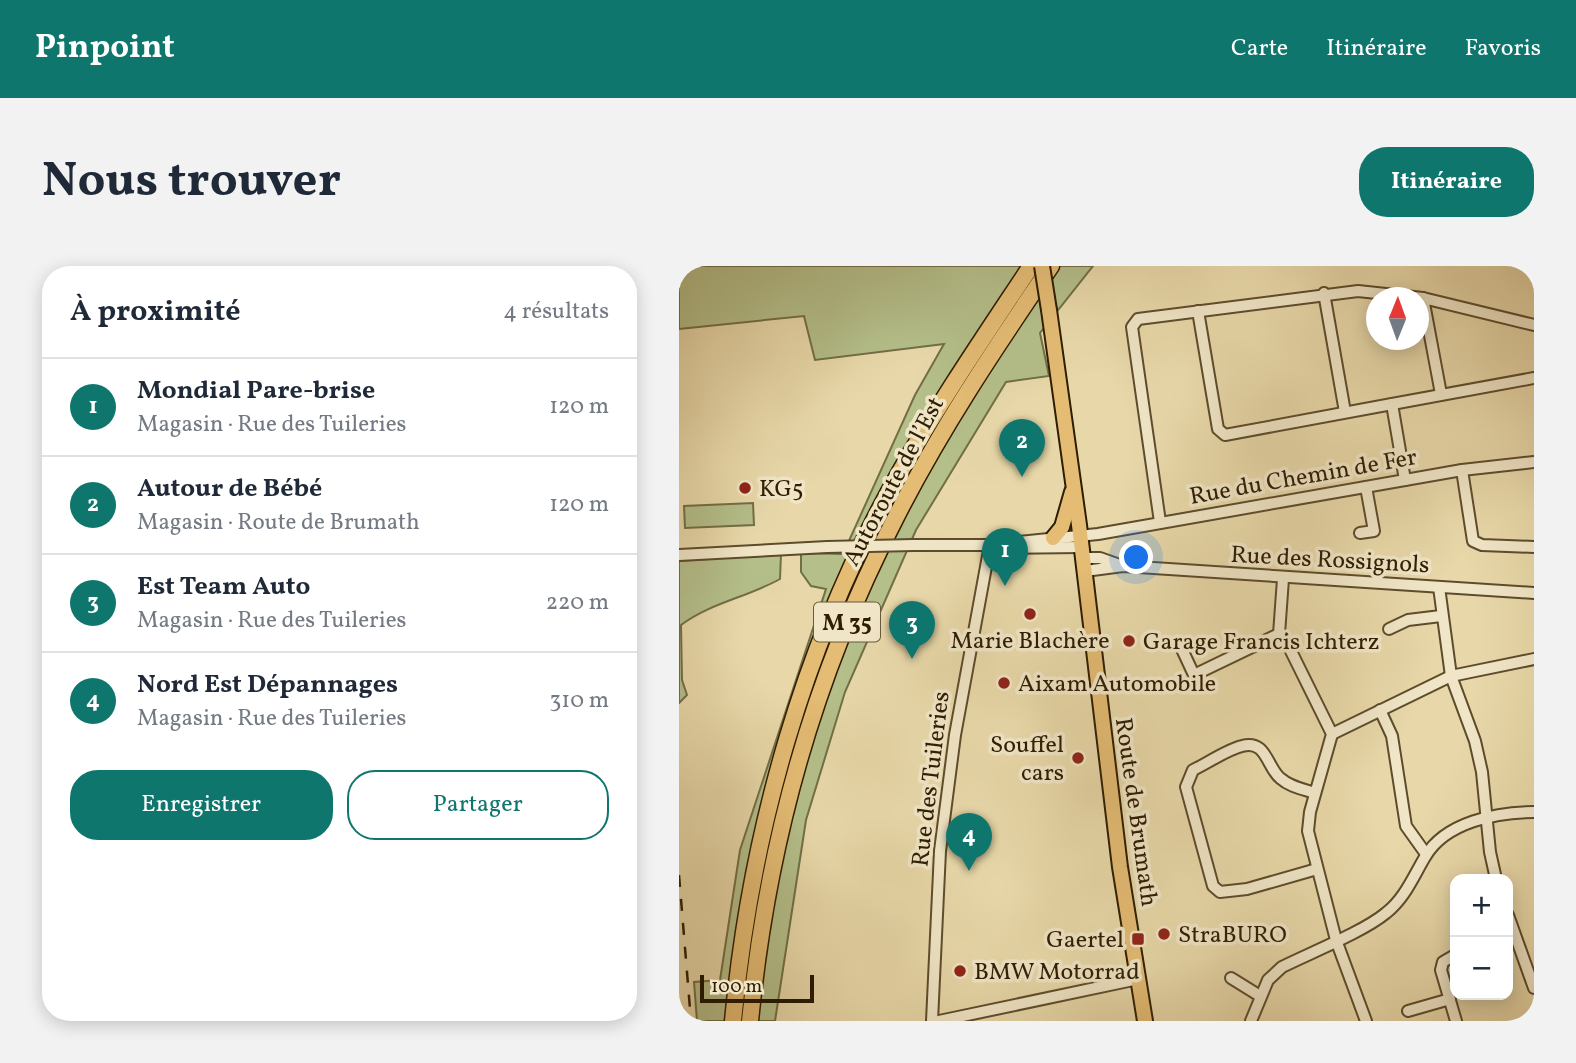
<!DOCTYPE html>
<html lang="fr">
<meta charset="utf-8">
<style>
:root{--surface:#fff;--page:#f2f2f3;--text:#1f2937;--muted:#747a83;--line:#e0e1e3;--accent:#0f766e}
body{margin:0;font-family:Vollkorn,serif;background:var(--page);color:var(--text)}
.controls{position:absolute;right:21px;bottom:21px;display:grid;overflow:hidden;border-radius:14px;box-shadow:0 4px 18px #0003}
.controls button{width:63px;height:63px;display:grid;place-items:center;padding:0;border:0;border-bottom:2px solid var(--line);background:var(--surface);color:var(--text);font:35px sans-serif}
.compass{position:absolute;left:687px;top:21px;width:63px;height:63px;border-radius:50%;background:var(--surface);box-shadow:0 4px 18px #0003;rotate:1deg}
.scale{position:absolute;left:21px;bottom:18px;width:114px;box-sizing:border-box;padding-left:7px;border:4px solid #2f1d03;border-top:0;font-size:19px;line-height:24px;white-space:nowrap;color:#2f1d03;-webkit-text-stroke:5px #f0e6c7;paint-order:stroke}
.you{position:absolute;left:458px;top:292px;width:24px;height:24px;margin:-18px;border:5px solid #fff;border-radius:50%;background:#1a73e8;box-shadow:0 0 0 10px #1a73e833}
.badge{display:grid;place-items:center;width:46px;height:46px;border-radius:50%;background:var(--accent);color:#fff;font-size:23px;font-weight:700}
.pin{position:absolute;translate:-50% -58px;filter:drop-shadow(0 2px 4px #0008)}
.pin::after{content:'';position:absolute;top:37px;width:24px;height:21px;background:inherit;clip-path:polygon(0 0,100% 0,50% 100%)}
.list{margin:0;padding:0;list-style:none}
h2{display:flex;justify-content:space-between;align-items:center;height:91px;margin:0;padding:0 28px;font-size:30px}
h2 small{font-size:23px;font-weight:400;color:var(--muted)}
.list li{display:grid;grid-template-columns:46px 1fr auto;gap:21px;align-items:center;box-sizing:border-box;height:98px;padding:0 28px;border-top:2px solid var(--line)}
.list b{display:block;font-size:26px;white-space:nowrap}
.list p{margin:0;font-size:23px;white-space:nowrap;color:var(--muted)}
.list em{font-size:23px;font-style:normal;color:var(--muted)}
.actions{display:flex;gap:14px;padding:21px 28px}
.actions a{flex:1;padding:16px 0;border:2px solid var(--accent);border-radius:28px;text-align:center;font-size:24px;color:var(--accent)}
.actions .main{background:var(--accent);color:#fff}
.map{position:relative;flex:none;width:855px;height:755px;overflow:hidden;border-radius:28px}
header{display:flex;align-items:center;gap:42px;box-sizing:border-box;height:98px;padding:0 35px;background:var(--accent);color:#fff}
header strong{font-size:33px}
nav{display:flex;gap:38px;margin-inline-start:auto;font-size:24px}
.intro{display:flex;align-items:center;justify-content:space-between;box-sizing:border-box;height:168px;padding:0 42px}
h1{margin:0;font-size:49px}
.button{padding:18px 32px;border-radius:28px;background:var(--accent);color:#fff;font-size:24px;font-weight:700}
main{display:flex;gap:42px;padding:0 42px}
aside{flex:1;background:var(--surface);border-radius:28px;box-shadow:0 4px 18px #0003}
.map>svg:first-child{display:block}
</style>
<header>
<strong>Pinpoint</strong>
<nav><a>Carte</a><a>Itinéraire</a><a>Favoris</a></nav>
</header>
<div class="intro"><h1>Nous trouver</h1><a class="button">Itinéraire</a></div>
<main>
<aside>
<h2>À proximité<small>4 résultats</small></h2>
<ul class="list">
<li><span class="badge">1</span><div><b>Mondial Pare-brise</b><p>Magasin · Rue des Tuileries</p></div><em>120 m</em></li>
<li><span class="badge">2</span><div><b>Autour de Bébé</b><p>Magasin · Route de Brumath</p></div><em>120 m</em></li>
<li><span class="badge">3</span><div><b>Est Team Auto</b><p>Magasin · Rue des Tuileries</p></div><em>220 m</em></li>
<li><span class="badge">4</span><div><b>Nord Est Dépannages</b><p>Magasin · Rue des Tuileries</p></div><em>310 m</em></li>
</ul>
<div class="actions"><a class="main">Enregistrer</a><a>Partager</a></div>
</aside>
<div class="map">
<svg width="855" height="755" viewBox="0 0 855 755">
<rect width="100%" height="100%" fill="#e8d8a9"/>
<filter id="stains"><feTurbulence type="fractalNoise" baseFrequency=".00286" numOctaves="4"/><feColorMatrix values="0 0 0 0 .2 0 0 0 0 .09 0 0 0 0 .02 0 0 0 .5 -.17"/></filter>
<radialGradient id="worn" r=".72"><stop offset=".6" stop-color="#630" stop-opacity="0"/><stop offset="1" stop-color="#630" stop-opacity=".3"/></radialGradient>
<g fill="#b4bf8a" stroke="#726e46" stroke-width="2">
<polygon points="0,0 414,0 361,67 370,110 327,116 237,264 166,426 127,554 96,755 18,755 15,716 41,714 61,584 147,323 132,320 122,306 122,287 164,288 236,129 265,78 136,94 125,50 0,63"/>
<polygon points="74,237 75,259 6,262 5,240"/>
<path d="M102,288L101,313C69,331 31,337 2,359L3,414L8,429L0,437V295Z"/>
</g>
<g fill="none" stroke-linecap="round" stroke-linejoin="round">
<g stroke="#5d4c2c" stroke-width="14">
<g id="minor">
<polyline points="645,27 666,146"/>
<polyline points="744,32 762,128"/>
<polyline points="519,45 539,163 546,169 713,138 726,214"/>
<polyline points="713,138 855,112"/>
<polyline points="783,204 794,275 803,279 855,281"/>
<polyline points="481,256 453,61 459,53 679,25 744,32 855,59"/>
<polyline points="681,267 695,265 687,221"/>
<polyline points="234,279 311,279 419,268 783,204 855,196"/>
<polyline points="320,282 403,281"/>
<polyline points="0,289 148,281"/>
<polyline points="404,292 421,292 438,298"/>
<polyline points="406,305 444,300 855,327"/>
<polyline points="604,313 600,368 606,373 653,468 631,546 629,565 657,674 687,755"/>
<polyline points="760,321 772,410 796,475 803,506 811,586 817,613"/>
<polyline points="710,363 729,354 762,350"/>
<polyline points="501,379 515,409 600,368"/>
<polyline points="701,444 713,470 727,560 747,588"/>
<polyline points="653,468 772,410 855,393"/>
<path d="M636,527C624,523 611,521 601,512C588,501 587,473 563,480C547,484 529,497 514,504L507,521L534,620L541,626L568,623L638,603"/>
<polyline points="829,649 855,722"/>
<polyline points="776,689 764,696 762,704 777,755"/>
<polyline points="552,712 581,730"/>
<polyline points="729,745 771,733"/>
<polyline points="253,755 261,585 276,469 311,279"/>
<polyline points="260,755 459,713"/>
<path d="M572,755L589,714L603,701C631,687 684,666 707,647C726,632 734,611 746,591C766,556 818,546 855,546"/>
</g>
</g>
<g stroke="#2f1d03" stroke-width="18">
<g id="major">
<polyline points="370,44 400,259 441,601 466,755"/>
<polyline points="374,272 383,261 393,226"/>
</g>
</g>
<g stroke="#2f1d03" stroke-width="19">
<g id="highway">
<path d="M54,755C72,564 126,373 221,206C261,135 307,68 352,0"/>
<path d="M71,755C88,580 135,409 216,253C261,164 316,82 372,0"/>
</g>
</g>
<use href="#minor" stroke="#f0e6c7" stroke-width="10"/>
<use href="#major" stroke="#e4bc74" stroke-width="14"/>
<use href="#highway" stroke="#e4bc74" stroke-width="16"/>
<g stroke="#2f1d03" stroke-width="2.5" stroke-dasharray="12 12" stroke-linecap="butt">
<polyline points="0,609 12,755"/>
<polyline points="0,751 0,755"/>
</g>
<g stroke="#5d4c2c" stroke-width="14" stroke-linecap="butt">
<polyline id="minor-bridge" points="148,281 234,279"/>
</g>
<g stroke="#2f1d03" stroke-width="18" stroke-linecap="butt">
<polyline id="major-bridge" points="363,0 370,44"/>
</g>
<use href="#minor-bridge" stroke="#f0e6c7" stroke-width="10"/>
<use href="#major-bridge" stroke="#e4bc74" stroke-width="14"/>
</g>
<g fill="#8f2418" stroke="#f0e6c7" stroke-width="2.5">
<circle cx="66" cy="222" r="7"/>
<circle cx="351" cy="348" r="7"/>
<circle cx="450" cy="375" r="7"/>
<circle cx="325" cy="417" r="7"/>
<circle cx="399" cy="492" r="7"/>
<circle cx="485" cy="668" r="7"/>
<rect x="452" y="666" width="14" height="14" rx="3.5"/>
<circle cx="281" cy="705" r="7"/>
</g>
<g text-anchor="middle" stroke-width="7" stroke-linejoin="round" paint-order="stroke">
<rect fill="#f0e6c7" stroke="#69593e" stroke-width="2" x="135" y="336.5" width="66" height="39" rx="5"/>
<g font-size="23" font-weight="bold" fill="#2f1d03">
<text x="168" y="364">M 35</text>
</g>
<g font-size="24" fill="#2f1d03" stroke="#f0e6c7">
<text transform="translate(624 210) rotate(-10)" y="8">Rue du Chemin de Fer</text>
<text transform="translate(214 215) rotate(-62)" y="8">Autoroute de l’Est</text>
<text transform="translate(651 293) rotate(3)" y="8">Rue des Rossignols</text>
<text transform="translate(251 513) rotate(-83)" y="8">Rue des Tuileries</text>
<text transform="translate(458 546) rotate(82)" y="8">Route de Brumath</text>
</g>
<g font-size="24" fill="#2f1d03" stroke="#f0e6c7" text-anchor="start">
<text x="80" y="230">KG5</text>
<text x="351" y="382" text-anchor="middle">Marie Blachère</text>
<text x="464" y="383">Garage Francis Ichterz</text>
<text x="339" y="425">Aixam Automobile</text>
<text x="385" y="486" text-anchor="end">Souffel<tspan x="385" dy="28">cars</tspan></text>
<text x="499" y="676">StraBURO</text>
<text x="445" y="681" text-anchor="end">Gaertel</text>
<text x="295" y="713">BMW Motorrad</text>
</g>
</g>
<rect width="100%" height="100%" filter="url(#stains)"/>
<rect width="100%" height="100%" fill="url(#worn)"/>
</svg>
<div class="controls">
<button>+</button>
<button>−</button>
</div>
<svg class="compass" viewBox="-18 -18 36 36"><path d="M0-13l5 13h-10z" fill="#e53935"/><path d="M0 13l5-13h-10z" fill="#747a83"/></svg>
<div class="scale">100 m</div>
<div class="you"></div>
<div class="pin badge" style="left:326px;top:320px">1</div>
<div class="pin badge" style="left:343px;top:211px">2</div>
<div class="pin badge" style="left:233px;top:393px">3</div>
<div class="pin badge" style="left:290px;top:605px">4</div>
</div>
</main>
